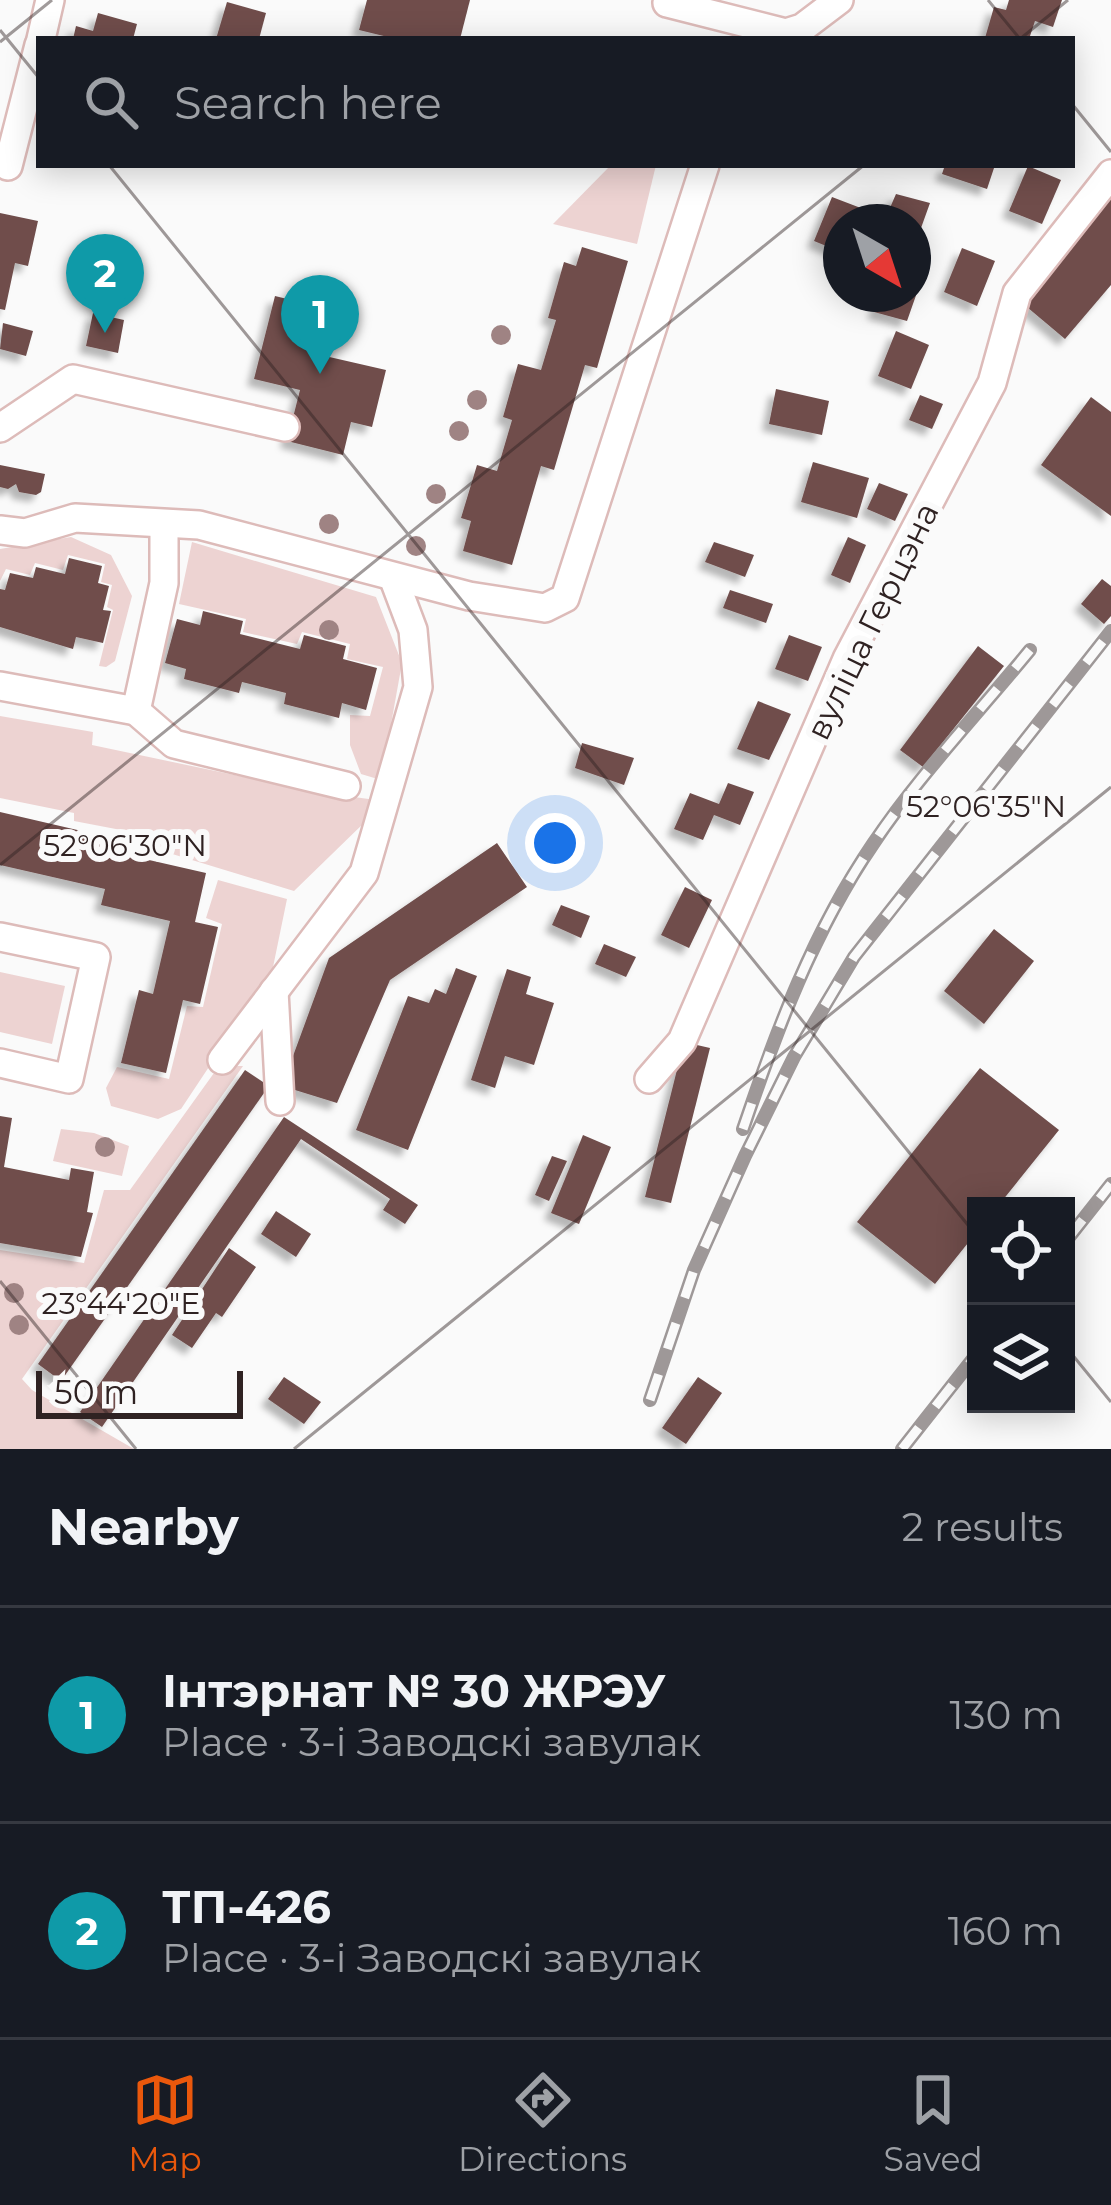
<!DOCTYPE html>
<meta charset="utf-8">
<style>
:root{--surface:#171b24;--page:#242831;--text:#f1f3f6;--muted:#9ea1a6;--line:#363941;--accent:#ea580c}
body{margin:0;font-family:Montserrat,sans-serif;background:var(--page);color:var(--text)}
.controls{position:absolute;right:36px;bottom:36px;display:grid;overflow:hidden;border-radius:0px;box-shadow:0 6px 30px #0003}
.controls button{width:108px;height:108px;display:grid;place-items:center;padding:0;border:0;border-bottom:3px solid var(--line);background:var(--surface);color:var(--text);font:60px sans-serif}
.compass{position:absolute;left:823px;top:204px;width:108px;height:108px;border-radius:50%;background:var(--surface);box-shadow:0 6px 30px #0003;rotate:141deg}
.scale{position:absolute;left:36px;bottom:30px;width:207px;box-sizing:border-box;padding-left:12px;border:6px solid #2f2222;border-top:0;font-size:33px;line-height:42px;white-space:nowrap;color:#2f2222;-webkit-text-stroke:9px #fafafa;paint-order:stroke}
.you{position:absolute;left:555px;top:843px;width:42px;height:42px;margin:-30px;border:9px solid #fff;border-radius:50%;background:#1a73e8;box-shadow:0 0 0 18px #1a73e833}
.badge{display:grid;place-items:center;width:78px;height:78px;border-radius:50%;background:var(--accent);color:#fff;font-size:39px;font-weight:700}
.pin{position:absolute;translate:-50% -99px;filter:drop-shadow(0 3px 6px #0008)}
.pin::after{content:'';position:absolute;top:63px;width:42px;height:36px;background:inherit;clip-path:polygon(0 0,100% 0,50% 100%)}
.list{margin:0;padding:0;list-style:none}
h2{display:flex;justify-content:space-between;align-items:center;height:156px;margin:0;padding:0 48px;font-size:51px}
h2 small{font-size:39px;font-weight:400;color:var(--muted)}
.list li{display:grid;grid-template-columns:78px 1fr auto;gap:36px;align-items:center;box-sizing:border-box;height:216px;padding:0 48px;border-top:3px solid var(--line)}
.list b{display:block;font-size:45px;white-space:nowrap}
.list p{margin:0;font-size:39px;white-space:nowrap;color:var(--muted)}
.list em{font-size:39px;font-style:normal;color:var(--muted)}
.icon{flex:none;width:66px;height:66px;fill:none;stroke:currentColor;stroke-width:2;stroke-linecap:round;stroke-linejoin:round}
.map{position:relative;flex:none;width:1111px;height:1449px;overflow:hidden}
.search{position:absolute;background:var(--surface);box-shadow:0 6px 30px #0003;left:36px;right:36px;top:36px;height:132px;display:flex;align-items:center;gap:30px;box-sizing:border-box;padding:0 42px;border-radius:0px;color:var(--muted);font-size:45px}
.sheet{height:588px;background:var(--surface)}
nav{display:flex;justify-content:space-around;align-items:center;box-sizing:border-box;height:168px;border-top:3px solid var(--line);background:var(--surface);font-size:33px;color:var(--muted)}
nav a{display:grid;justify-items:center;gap:6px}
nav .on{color:var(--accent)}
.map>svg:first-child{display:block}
</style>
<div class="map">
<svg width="1111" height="1449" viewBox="0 0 1111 1449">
<defs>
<filter id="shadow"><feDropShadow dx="-7" dy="7" stdDeviation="3" flood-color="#0004"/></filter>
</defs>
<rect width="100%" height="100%" fill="#fafafa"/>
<g fill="#edd3d2">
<polygon points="611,165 656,165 637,244 553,224"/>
<polygon points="71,537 111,555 132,596 115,661 106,667 99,666 113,610 107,607 112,585 101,582 105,564 68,555 63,570 35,563 30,575 6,569 0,581 0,549"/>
<polygon points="192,542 376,597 402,663 381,780 361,774 350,745 350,715 370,716 383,667 347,659 350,644 302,632 297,644 243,632 246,619 179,604"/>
<polygon points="0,716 93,732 92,745 310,791 376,800 367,820 294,891 123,839 121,830 74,821 74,813 0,798"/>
<polygon points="218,880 287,899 272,972 181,1109 158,1119 111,1106 106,1088 117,1067 169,1079 187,1006 203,1007 222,924 206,918"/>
<polygon points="0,972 65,986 52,1044 0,1032"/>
<polygon points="219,1066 243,1066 22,1379 32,1390 134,1449 0,1449 0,1250 84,1263 104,1190 130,1190"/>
<polygon points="61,1129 94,1133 129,1146 122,1176 53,1161"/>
</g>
<g fill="#6f4e4c" filter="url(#shadow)">
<polygon points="367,0 470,0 460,39 396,39 359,30"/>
<polygon points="1009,0 1062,0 1053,27 1035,21 1029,39 985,38 994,7 1006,10"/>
<polygon points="227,2 266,13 259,39 216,39"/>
<polygon points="98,13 137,24 133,39 73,39 76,26 93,31"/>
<polygon points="945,165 995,165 987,189 942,174"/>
<polygon points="1028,166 1061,180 1042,224 1009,211"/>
<polygon points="1111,191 1111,285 1065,339 1021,302"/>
<polygon points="896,194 930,203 921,228 913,222 886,217"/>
<polygon points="832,197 866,210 861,222 841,222 841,252 814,241"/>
<polygon points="0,213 38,221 28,266 15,263 5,310 0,309"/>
<polygon points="582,247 628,261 597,368 585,365 554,470 541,466 512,565 463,551 471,521 461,518 477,465 497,471 512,420 503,417 518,364 541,370 556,320 548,318 564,262 576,266"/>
<polygon points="962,248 995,261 977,306 944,292"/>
<polygon points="913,282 920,284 907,321 874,312 882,294 913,294"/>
<polygon points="275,296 336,311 325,356 386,370 372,427 351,422 343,455 287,441 300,390 254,379"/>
<polygon points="93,313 124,320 118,353 86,346"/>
<polygon points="3,323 33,331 26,356 0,349"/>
<polygon points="896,331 929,345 911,389 878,376"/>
<polygon points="776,389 829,401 822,435 769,424"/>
<polygon points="920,395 943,404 932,429 909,420"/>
<polygon points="1091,397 1111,412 1111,516 1041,465"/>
<polygon points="813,462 869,478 857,518 801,502"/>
<polygon points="0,465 45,474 41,492 36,495 19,492 16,484 8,489 0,487"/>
<polygon points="879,483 908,494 895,521 867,509"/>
<polygon points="848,537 866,545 850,583 831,575"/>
<polygon points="714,542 754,555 745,577 705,562"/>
<polygon points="69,558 102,566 98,583 109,586 103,610 111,611 103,643 76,637 73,649 0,627 0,589 5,590 10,573 33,578 36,567 65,574"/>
<polygon points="1102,579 1111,586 1111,616 1104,624 1081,604"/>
<polygon points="730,590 773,604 766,623 723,608"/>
<polygon points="203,611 243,621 240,634 300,649 304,635 346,646 343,659 377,668 366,710 342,703 339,718 284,704 286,693 242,682 239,693 184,679 186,669 165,663 177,619 200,625"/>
<polygon points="789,635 822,647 808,681 775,669"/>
<polygon points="978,646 1004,666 923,767 900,750"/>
<polygon points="758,701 791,714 769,760 737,749"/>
<polygon points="582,743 634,758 624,785 575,768"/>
<polygon points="728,783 754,792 740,825 714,815 703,840 674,829 690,793 719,804"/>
<polygon points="0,812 116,839 114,852 206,873 195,922 218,927 200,1004 183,1000 166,1073 121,1063 139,990 153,994 170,921 101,905 105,889 0,865"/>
<polygon points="497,843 527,887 390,980 337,1103 282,1086 329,958"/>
<polygon points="685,887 712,900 689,948 661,935"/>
<polygon points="561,905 590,916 581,938 552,925"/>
<polygon points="994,929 1034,961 984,1024 944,991"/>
<polygon points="604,944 636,957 626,977 595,964"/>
<polygon points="456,968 477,976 408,1150 356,1130 408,996 429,1003 435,989 446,994"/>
<polygon points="507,969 531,977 526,994 554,1003 534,1065 505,1056 495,1088 471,1080"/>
<polygon points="684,1042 710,1048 671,1203 645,1197"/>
<polygon points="980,1068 1059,1130 998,1206 976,1206 976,1233 935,1284 857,1222"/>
<polygon points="245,1070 269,1086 61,1381 38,1364"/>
<polygon points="0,1116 12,1118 4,1167 69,1180 71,1168 94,1172 87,1212 93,1213 81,1257 0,1243"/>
<polygon points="284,1117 418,1205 405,1224 383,1210 390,1199 301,1139 102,1427 80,1412"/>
<polygon points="583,1135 611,1147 579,1224 551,1213"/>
<polygon points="552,1156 567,1161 549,1201 535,1195"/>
<polygon points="276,1211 311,1234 296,1257 261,1234"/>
<polygon points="229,1248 256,1267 222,1317 216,1313 192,1348 172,1335"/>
<polygon points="284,1377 321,1402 304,1424 268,1399"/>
<polygon points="698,1377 722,1393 686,1444 662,1428"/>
</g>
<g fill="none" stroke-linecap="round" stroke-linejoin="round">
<g stroke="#ddbbb9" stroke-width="32">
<g id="minor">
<polyline points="668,0 667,3 786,33 802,28 839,0"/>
<polyline points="41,39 50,0"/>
<polyline points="8,166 39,45"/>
<polyline points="0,428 73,379 285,427"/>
<polyline points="0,530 25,533 75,518 199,525 469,596 545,608 565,598 705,165"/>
<polyline points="0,686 136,711 164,583 164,526"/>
<polyline points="136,711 174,744 346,786"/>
<polyline points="0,937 96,957 69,1079 0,1063"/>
<polyline points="274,991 280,1101"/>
<polyline points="222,1060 364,873 418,687 413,630 393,577"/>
<polyline points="649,1079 682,1041 847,659 992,383 1017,293 1111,174"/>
</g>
</g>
<use href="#minor" stroke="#fff" stroke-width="27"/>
<g stroke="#9e9898" stroke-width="14">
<g id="rail">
<path d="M743,1129C777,1029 813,932 873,844C916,779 980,711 1030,650"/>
<polyline points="1066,1241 1111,1184"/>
<polyline points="650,1400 694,1270 745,1156 794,1057 854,957 1111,631"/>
<polyline points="902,1449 976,1355"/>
</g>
</g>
<use href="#rail" stroke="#fafafa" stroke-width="9" stroke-dasharray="27" stroke-linecap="butt"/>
</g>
<g fill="#9f8383">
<circle cx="501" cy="335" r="10"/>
<circle cx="477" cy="400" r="10"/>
<circle cx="459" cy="431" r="10"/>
<circle cx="436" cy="494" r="10"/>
<circle cx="329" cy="524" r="10"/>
<circle cx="416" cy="546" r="10"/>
<circle cx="329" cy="630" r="10"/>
<circle cx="105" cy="1147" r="10"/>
<circle cx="14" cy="1293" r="10"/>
<circle cx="19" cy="1325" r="10"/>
</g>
<path fill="none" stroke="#2f2222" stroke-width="3" stroke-opacity="0.45" d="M988,0L1020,39M0,30L39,78M1020,39L1068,0M0,42L52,0M1072,104L1111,152M109,165L976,1235M0,865L864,165M0,1281L136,1449M1066,1347L1111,1402M294,1449L1111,787"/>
<g text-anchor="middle" stroke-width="12" stroke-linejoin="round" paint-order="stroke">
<g font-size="33" fill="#2f2222" stroke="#fafafa">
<text transform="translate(872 621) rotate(-64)" y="12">вуліца Герцэна</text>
</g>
</g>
<g font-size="30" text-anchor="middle" fill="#2f2222" stroke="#fafafa" stroke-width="12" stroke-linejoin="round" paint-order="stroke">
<text x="986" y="817">52°06'35"N</text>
<text x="125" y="856">52°06'30"N</text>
<text x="121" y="1314">23°44'20"E</text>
</g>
</svg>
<div class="controls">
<button><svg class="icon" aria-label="locate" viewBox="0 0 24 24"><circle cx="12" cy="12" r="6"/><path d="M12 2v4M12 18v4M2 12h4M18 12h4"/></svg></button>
<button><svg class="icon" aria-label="layers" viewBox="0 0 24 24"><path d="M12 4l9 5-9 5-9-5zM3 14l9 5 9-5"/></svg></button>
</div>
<svg class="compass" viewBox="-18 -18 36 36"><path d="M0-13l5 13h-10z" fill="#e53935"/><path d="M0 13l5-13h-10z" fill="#9ea1a6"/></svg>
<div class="scale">50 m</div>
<div class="you"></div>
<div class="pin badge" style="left:320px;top:374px;background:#0f9aa8">1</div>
<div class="pin badge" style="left:105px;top:333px;background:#0f9aa8">2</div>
<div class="search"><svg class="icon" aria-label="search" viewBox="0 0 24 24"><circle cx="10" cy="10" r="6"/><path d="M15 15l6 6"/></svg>Search here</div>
</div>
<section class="sheet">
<h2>Nearby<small>2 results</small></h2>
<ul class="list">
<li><span class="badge" style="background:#0f9aa8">1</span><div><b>Інтэрнат № 30 ЖРЭУ</b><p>Place · 3-і Заводскі завулак</p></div><em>130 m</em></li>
<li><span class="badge" style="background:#0f9aa8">2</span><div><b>ТП-426</b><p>Place · 3-і Заводскі завулак</p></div><em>160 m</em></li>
</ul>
</section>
<nav>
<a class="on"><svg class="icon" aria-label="map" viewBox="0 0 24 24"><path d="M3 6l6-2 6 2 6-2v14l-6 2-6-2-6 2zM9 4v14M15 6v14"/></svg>Map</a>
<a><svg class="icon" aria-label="directions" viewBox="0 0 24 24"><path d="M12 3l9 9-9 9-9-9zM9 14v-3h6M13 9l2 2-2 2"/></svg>Directions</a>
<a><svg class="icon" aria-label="saved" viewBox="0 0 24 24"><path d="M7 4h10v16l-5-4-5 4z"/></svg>Saved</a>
</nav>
